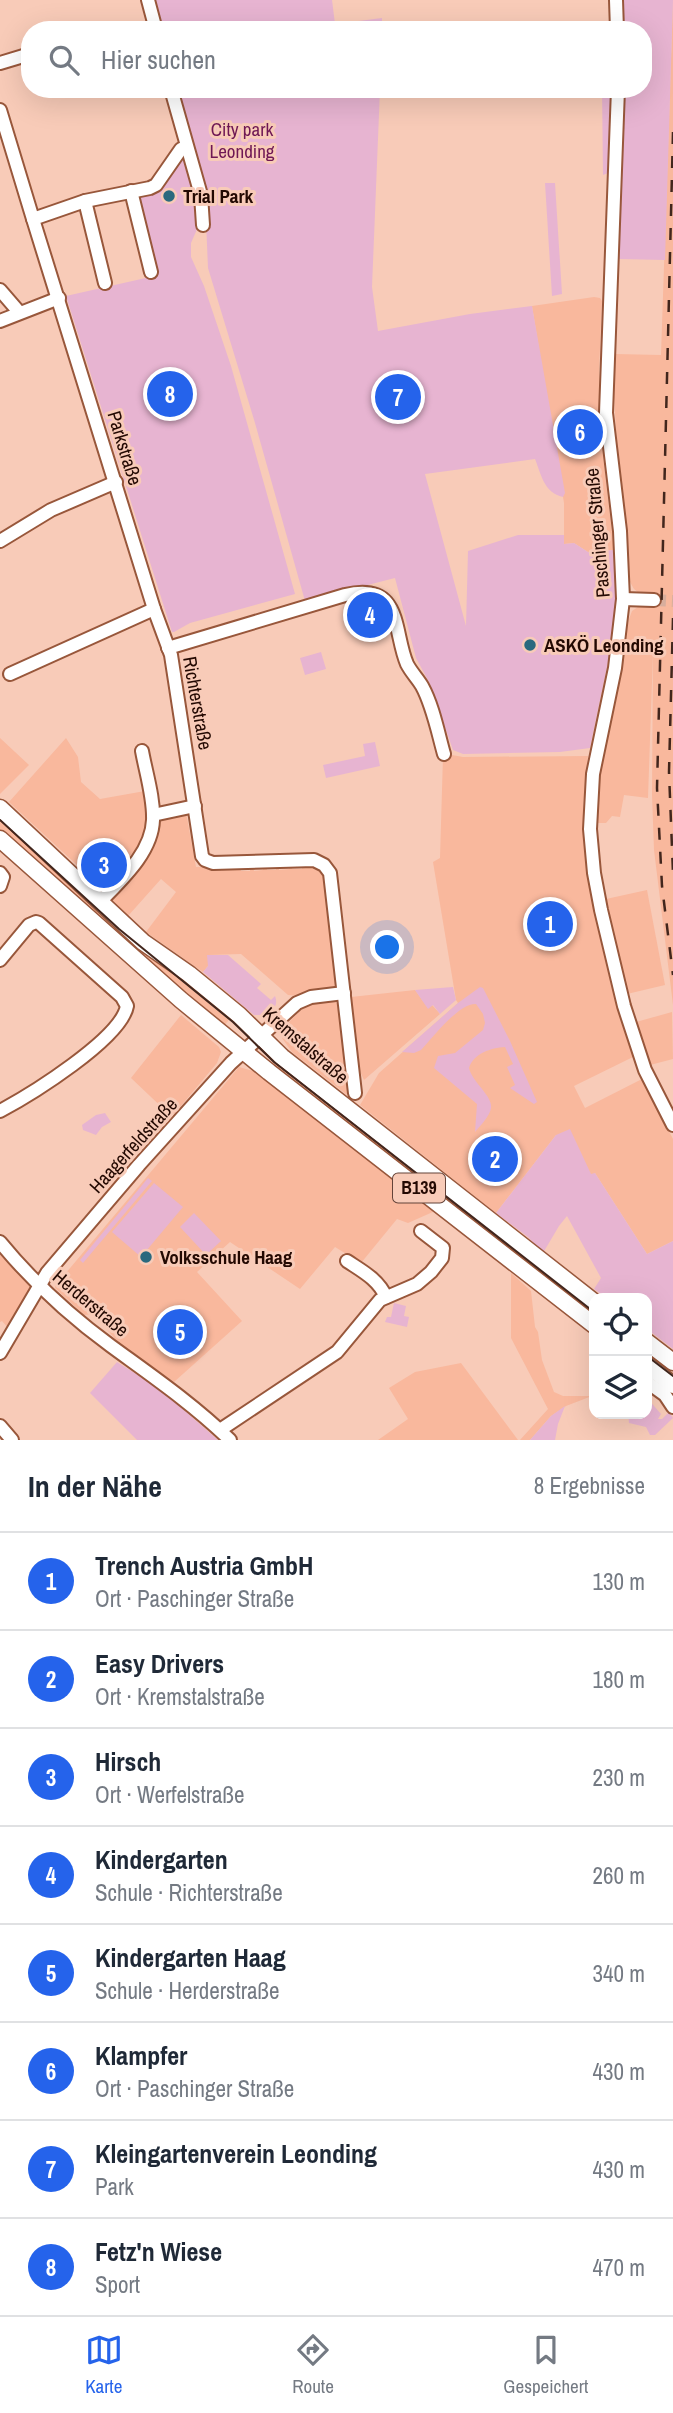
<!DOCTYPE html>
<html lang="de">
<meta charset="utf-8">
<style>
:root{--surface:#fff;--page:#f6f6f7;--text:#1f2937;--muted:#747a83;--line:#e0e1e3;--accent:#2563eb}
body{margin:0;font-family:"Archivo Narrow",sans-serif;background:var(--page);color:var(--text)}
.controls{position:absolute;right:21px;bottom:21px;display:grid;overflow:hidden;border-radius:14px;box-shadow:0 7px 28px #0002}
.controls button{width:63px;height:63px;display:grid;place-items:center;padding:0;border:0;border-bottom:2px solid var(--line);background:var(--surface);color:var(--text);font:35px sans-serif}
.you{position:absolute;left:388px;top:948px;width:24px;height:24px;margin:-18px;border:5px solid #fff;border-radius:50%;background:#1a73e8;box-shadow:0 0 0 10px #1a73e833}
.badge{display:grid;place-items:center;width:46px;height:46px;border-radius:50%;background:var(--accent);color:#fff;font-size:23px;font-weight:700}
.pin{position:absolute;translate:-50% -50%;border:4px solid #fff;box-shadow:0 2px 7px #0006}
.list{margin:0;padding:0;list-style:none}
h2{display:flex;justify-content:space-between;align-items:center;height:91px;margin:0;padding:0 28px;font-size:30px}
h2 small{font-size:23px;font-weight:400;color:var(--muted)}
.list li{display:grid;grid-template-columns:46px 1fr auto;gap:21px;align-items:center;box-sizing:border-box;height:98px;padding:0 28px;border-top:2px solid var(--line)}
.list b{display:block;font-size:26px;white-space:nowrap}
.list p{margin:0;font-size:23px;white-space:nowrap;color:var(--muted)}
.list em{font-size:23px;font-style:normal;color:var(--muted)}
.icon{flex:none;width:38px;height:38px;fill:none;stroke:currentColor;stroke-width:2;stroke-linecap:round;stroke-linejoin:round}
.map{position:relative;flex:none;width:673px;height:1440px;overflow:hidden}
.search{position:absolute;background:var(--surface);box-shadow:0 7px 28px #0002;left:21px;right:21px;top:21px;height:77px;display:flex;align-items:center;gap:18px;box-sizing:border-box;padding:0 24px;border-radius:28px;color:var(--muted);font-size:26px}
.sheet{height:875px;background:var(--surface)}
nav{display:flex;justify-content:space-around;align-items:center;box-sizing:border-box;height:98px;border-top:2px solid var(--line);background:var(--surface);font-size:19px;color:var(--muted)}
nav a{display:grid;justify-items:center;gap:4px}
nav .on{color:var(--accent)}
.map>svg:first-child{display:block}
</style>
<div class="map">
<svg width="673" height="1440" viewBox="0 0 673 1440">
<rect width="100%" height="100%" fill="#f8cbb8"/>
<g fill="#f9b89d">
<polygon points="673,0 673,1005 654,850 652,795 653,653 648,798 624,795 620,817 612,816 606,823 595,823 598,778 629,619 632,611 638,607 654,606 654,594 639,593 634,589 630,582 617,445 614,397 615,354 661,355"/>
<polygon points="594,297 600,298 602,301 599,371 602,447 614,550 588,552 574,543 564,544 564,503 532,306"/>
<polygon points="0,738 29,765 0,794"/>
<polygon points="66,738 78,757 81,782 100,799 145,791 148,821 146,841 105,891 9,802"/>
<polygon points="452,755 463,757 588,756 583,808 584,845 589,883 609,976 633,1057 574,1086 585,1108 642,1079 673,1139 673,1241 647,1254 595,1173 591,1175 556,1135 496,1213 360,1105 379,1073 458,1003 456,1000 433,862 440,858 443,756"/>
<polygon points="186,812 196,867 240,866 241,871 250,871 250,865 253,865 254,871 263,870 263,865 266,864 267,870 276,870 276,864 279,864 279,870 289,869 289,863 292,863 292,869 302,869 302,863 313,864 324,871 337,984 334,989 312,991 298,996 288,995 241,954 208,955 208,966 203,972 146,932 176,892 161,879 128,916 110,898 159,818"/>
<polygon points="0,814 233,1015 223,1027 0,832"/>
<polygon points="647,890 665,985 627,994 606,899"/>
<polygon points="415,990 428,1008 432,1005 440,1014 364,1080 358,1067 351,997"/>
<polygon points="334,1001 340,1005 349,1088 347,1095 292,1052 282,1038 282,1032 288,1023 302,1009 312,1004"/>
<polygon points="672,1012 673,1059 650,1065 636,1022"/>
<polygon points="181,1015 219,1047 221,1052 217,1063 175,1113 170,1115 131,1078"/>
<polygon points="275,1059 594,1307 594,1320 269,1066"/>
<polygon points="239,1067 253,1071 435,1211 408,1223 397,1219 361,1263 335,1247 300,1289 230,1242 197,1272 242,1321 174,1382 119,1343 93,1314 84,1315 55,1288 55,1286"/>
<polygon points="0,1249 33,1287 9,1329 2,1321 0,1322"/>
<polygon points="511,1273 531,1291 535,1327 538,1332 542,1360 554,1392 563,1396 592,1396 566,1406 551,1416 530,1440 520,1440 548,1409 511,1338"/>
<polygon points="461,1363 518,1440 378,1440 408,1419 389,1388 415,1372"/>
</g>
<g fill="#e7b4d1">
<polygon points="152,0 332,0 335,24 382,18 382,30 160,30"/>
<polygon points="623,0 673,0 665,260 619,259 625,89 643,89 643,30 625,30"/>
<path d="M176,89H380L372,287L378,331L470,314L532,306L565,493L563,497C544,493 541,474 535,459L425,474L466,626L468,551L518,535H564V544L574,543L588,552L614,550L616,586L613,638L590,748L560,752L463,754L453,750L429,682L416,658L395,578L305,601L255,423L208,268L205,197Z"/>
<polygon points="602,89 613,89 610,166 608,173 603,175"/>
<polygon points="183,158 185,158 200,204 198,227 191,243 191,257 204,286 231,366 295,594 190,623 174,632 172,632 66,296 150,277 134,198 161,188"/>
<polygon points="545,183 555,183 562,294 552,296"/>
<polygon points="321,652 326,669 305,675 300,658"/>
<polygon points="375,742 380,766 326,778 323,765 365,756 363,744"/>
<path d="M207,955H228L261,984L257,988L271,1000L275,996C279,1006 272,1011 266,1018L262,1015H254L203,972L208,966Z"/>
<polygon points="453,987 456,1000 440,1014 433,1005 428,1009 415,990"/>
<path d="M480,987L483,988L510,1041L537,1102L534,1104L510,1088L515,1085L507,1067L513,1064L505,1047C491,1048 474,1053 469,1068C472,1082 493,1096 491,1108C490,1116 480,1126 475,1132L477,1104L434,1068L438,1056L455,1053L483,1030L485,1023L483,1014L476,1004C459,1003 433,1037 421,1050L414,1053L402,1052L458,1003Z"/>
<polygon points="105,1113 111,1122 102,1127 96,1135 83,1130 82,1125 96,1115"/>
<polygon points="570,1129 591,1174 595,1173 647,1254 673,1241 673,1349 647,1329 647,1298 607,1298 594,1289 601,1278 567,1216 559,1226 543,1253 528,1237 496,1213 556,1135"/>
<polygon points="148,1178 152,1181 83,1263 80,1260"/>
<polygon points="154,1183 183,1207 141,1257 112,1232"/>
<polygon points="194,1213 221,1241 206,1255 180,1227"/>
<polygon points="394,1303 406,1306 404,1316 409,1317 407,1327 385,1322 387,1317 391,1317"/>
<polygon points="117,1362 160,1389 218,1440 137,1440 90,1393"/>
<polygon points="647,1398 661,1414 658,1419 662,1419 669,1412 673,1418 655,1435 650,1435 646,1427 629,1423 628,1414 647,1414"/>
<polygon points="565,1406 558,1424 555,1440 530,1440 551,1416"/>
</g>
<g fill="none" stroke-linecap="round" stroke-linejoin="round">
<polyline stroke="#d8ae9d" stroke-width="12" stroke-dasharray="12 6" stroke-linecap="butt" points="654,600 673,601"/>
<g stroke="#98573b" stroke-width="16">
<g id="minor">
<polyline points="148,0 156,30"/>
<polyline points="616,0 617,30"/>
<polyline points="0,63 30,54"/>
<polyline points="171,89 201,195 203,225"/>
<polyline points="618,89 606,413 620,531 623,599 615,668 593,774 590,829 594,873 601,910 624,1006 645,1070 673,1125"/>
<polyline points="0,110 33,219"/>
<polyline points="187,147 181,149 156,185 150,188 85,201 33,219 154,609 171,655 202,856 205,860 213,863 314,860 324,865 330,873 355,1093"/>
<polyline points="131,191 151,272"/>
<polyline points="85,201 105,283"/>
<polyline points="0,290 19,312"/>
<polyline points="0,321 59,298"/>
<polyline points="0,541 51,510 116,482"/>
<polyline points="623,599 654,600"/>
<path d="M168,648L345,595C403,581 393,632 407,664C411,672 418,679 422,686C433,706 438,733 444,754"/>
<polyline points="10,674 154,609"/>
<polyline points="153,815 195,806"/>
<polyline points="0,873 3,877 0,886"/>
<path d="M101,901C122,879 152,852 153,820C154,798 146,773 142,751"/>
<path d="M0,960L29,925L36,922L39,923L122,997L127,1006C121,1039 30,1095 0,1111"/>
<path d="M0,1242C32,1281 70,1316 111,1346C152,1376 193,1404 230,1440"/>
<path d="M347,1261C362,1271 378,1279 386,1297"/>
<polyline points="0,1353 47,1273 139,1165 231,1063 297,1003 311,997 344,993"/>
<polyline points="647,1382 665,1395 673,1407"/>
<polyline points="0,1426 12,1440"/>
<polyline points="220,1430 337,1352 380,1300 417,1284 431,1272 442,1258 443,1248 421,1231"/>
</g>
</g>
<g stroke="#98573b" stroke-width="19">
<g id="major">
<polyline points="0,808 143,942 189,974 239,1015 282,1057 594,1302"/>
<polyline points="0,839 181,1000 269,1072 594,1325"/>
<polyline points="647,1342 673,1362"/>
<polyline points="647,1365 673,1385"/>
</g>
</g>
<use href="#minor" stroke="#fff" stroke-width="12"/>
<use href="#major" stroke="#fff" stroke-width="16"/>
<g stroke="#42261d" stroke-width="2">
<polyline points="0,820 119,929 233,1022 274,1062 594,1312"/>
<polyline points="647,1356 673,1376"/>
</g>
<g stroke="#42261d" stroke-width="2.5" stroke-dasharray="12 12" stroke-linecap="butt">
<polyline points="673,132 657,788 662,886 673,975"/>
<polyline points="673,618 669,772 673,873"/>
</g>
</g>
<g fill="#2a697e" stroke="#f8cbb8" stroke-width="2.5">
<circle cx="169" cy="196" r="7"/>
<circle cx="530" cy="645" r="7"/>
<circle cx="146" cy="1257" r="7"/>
</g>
<g text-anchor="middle" stroke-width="6" stroke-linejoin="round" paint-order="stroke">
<rect fill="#f8cbb8" stroke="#634339" stroke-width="2" x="393" y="1173.5" width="52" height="29" rx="5"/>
<g font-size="18" font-weight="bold" fill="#230902">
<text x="419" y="1194">B139</text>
</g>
<g font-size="19" fill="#6f1754" stroke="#f8cbb8">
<text x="242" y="136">City park<tspan x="242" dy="22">Leonding</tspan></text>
</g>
<g font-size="19" font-weight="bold" fill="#230902" stroke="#f8cbb8" text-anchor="start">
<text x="183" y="203">Trial Park</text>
<text x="544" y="652">ASKÖ Leonding</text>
<text x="160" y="1264">Volksschule Haag</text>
</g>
<g font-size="19" fill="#230902" stroke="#f8cbb8">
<text transform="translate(125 448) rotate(73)" y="7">Parkstraße</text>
<text transform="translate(597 533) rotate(-95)" y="7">Paschinger Straße</text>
<text transform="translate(198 703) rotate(80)" y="7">Richterstraße</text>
<text transform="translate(306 1045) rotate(41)" y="7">Kremstalstraße</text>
<text transform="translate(133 1145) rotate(-48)" y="7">Haagerfeldstraße</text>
<text transform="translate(91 1303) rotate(40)" y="7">Herderstraße</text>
</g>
</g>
</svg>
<div class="controls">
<button><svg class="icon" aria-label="locate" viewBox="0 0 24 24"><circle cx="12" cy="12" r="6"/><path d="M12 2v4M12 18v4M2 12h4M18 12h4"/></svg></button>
<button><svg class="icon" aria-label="layers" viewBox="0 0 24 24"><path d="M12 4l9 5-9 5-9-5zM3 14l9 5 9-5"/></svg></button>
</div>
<div class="you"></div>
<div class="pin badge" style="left:550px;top:924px">1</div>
<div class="pin badge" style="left:495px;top:1159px">2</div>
<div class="pin badge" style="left:104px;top:865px">3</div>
<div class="pin badge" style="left:370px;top:615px">4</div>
<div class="pin badge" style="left:180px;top:1332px">5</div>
<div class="pin badge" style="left:580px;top:432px">6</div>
<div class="pin badge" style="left:398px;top:397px">7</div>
<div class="pin badge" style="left:170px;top:394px">8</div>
<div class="search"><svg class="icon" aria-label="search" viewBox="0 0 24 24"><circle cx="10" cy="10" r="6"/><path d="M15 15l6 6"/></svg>Hier suchen</div>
</div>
<section class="sheet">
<h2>In der Nähe<small>8 Ergebnisse</small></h2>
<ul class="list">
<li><span class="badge">1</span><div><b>Trench Austria GmbH</b><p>Ort · Paschinger Straße</p></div><em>130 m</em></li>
<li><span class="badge">2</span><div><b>Easy Drivers</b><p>Ort · Kremstalstraße</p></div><em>180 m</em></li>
<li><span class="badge">3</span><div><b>Hirsch</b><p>Ort · Werfelstraße</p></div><em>230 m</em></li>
<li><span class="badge">4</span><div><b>Kindergarten</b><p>Schule · Richterstraße</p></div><em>260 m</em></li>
<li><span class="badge">5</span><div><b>Kindergarten Haag</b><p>Schule · Herderstraße</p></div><em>340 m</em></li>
<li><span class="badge">6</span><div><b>Klampfer</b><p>Ort · Paschinger Straße</p></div><em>430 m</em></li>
<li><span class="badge">7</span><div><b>Kleingartenverein Leonding</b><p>Park</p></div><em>430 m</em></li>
<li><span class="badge">8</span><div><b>Fetz'n Wiese</b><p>Sport</p></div><em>470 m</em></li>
</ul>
</section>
<nav>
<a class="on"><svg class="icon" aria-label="map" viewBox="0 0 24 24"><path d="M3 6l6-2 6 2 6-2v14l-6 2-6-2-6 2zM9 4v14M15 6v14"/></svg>Karte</a>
<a><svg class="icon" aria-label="directions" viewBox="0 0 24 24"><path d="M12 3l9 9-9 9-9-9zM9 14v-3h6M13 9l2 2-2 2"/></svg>Route</a>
<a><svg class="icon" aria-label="saved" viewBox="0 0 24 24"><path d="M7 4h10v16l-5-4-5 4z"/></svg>Gespeichert</a>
</nav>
